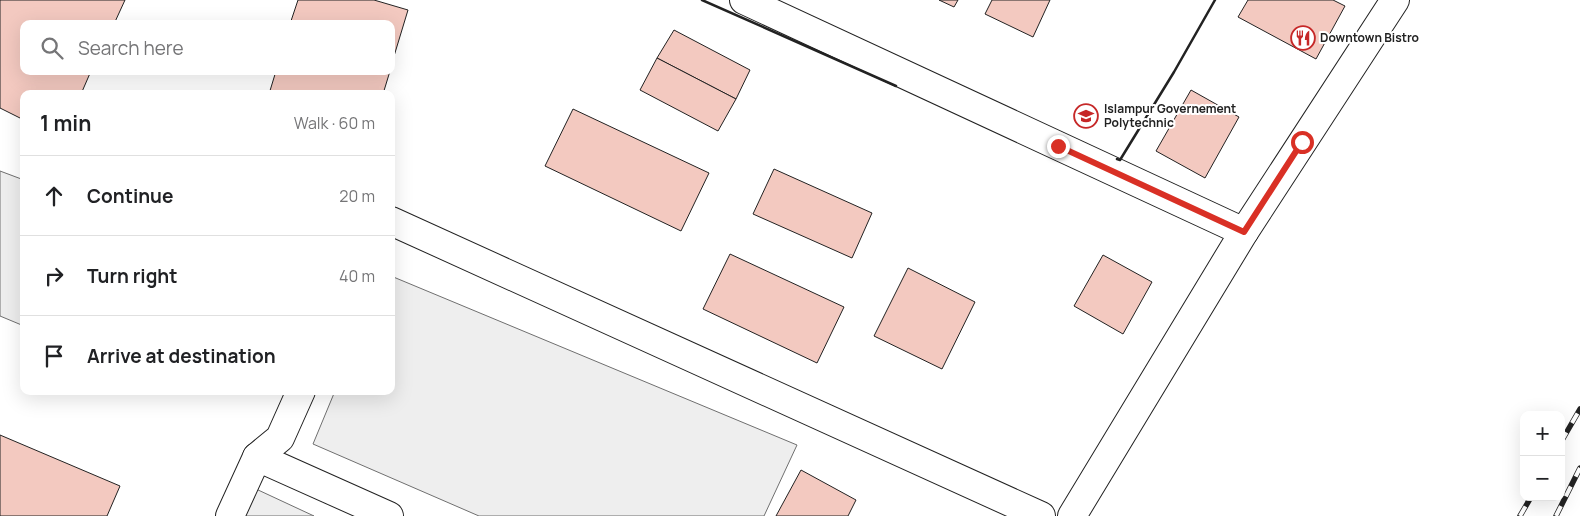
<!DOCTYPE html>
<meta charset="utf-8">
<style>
:root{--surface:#fff;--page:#f6f6f6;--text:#202124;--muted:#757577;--line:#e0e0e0}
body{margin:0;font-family:Manrope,sans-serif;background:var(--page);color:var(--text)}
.controls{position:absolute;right:15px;bottom:15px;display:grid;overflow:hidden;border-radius:10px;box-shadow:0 5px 20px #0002}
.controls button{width:45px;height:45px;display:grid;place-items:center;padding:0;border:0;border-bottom:1px solid var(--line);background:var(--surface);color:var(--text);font:25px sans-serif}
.stop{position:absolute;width:15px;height:15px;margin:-11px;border:4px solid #d93025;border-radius:50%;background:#fff}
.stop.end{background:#d93025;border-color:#fff;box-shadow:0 1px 5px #0008}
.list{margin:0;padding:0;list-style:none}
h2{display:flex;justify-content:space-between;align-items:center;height:65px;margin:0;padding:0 20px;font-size:21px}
h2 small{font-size:16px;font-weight:400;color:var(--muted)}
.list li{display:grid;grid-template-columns:32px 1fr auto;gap:15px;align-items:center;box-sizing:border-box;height:80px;padding:0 20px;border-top:1px solid var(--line)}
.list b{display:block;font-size:19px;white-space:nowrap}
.list em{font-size:16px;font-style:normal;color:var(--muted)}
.icon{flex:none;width:28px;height:28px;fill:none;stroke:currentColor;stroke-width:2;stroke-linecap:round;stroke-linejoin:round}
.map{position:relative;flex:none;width:1580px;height:516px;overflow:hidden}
.search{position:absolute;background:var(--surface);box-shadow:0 5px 20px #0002;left:20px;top:20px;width:375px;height:55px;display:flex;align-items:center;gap:12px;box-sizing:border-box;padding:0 18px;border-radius:10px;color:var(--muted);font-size:19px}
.panel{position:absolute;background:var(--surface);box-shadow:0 5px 20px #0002;left:20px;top:90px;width:375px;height:305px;border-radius:10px}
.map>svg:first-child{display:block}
</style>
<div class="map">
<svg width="1580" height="516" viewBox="0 0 1580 516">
<rect width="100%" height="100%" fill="#fff"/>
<g fill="#eee" stroke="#6f6f6f">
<polygon points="0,171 24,180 24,326 0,316"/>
<polygon points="391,276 797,445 764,516 479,516 313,444 335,391 391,391"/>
<polygon points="256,489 314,516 244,516"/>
</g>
<g fill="#f3c9c0" stroke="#222">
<polygon points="0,0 125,0 114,24 24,24 24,71 91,71 81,94 24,94 24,120 0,108"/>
<polygon points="298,0 374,0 408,10 391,66 391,24 290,24"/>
<polygon points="939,0 958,0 954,7"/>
<polygon points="992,0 1050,0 1033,37 985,14"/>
<polygon points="1248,0 1333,0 1345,6 1316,59 1238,17"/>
<polygon points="674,30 750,70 736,99 657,58"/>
<polygon points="657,58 736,99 718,131 640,90"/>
<polygon points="276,71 390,71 383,94 269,94"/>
<polygon points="1191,90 1239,117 1205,178 1156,151"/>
<polygon points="573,109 709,173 681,231 545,166"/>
<polygon points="774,169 872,213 852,258 753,214"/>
<polygon points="730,254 844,307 817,363 703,309"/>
<polygon points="1103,255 1152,282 1123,334 1074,306"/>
<polygon points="908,268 975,302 942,369 874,336"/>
<polygon points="0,435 120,486 107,516 0,516"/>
<polygon points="801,470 856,500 848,516 776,516"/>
</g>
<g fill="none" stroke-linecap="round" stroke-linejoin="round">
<g stroke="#222" stroke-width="30">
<g id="minor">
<polyline points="744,0 1244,232"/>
<polyline points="391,221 1041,516"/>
<polyline points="257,457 389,516"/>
<polyline points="230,516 257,457 280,438 301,391"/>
</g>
</g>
<g stroke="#222" stroke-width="30">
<polyline id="major" points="1072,516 1244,232 1395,0"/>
</g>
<use href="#minor" stroke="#fff" stroke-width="28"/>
<use href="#major" stroke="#fff" stroke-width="28"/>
<g stroke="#222" stroke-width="5.5">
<g id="rail">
<polyline points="1561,442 1580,409"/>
<polyline points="1520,516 1531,497"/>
<polyline points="1556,516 1580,468"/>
</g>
</g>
<use href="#rail" stroke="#fff" stroke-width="4" stroke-dasharray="11" stroke-linecap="butt"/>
<g stroke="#222" stroke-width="2.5">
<polyline points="702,0 896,86"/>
<polyline points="1117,159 1120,160 1174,72 1215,0"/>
</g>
</g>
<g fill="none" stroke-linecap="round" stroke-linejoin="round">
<polyline stroke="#d93025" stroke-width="6" points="1058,146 1244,232 1302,142"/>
</g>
<defs>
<g id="restaurant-ring" transform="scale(1.25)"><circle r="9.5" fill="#fff" stroke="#c62828" stroke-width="1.5"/><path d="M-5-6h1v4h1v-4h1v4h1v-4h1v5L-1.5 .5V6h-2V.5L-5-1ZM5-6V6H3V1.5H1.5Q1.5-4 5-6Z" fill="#c62828"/></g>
<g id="university-ring" transform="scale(1.25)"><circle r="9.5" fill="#fff" stroke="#c62828" stroke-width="1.5"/><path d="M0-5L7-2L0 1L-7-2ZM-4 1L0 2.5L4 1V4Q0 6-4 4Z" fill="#c62828"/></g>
</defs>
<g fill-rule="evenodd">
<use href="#restaurant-ring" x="1303" y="38"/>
<use href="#university-ring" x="1086" y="116"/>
</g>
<g text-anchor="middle" stroke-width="4" stroke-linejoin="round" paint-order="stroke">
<g font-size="12" font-weight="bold" fill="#222" stroke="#fff" text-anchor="start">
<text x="1320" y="42">Downtown Bistro</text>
<text x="1104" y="113">Islampur Governement<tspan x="1104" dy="14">Polytechnic</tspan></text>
</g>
</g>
</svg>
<div class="controls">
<button>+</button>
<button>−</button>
</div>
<div class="stop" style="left:1302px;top:142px"></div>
<div class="stop end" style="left:1058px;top:146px"></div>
<div class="search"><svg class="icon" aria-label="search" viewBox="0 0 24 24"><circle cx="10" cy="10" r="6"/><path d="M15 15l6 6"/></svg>Search here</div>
<section class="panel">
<h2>1 min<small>Walk · 60 m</small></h2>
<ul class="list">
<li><svg class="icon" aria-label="ahead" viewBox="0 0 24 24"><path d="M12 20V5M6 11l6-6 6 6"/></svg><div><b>Continue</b></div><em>20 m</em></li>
<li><svg class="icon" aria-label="right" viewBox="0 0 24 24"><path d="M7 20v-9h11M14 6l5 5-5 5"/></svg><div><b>Turn right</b></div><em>40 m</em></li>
<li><svg class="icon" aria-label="arrive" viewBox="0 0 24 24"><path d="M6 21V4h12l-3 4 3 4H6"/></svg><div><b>Arrive at destination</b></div></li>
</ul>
</section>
</div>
